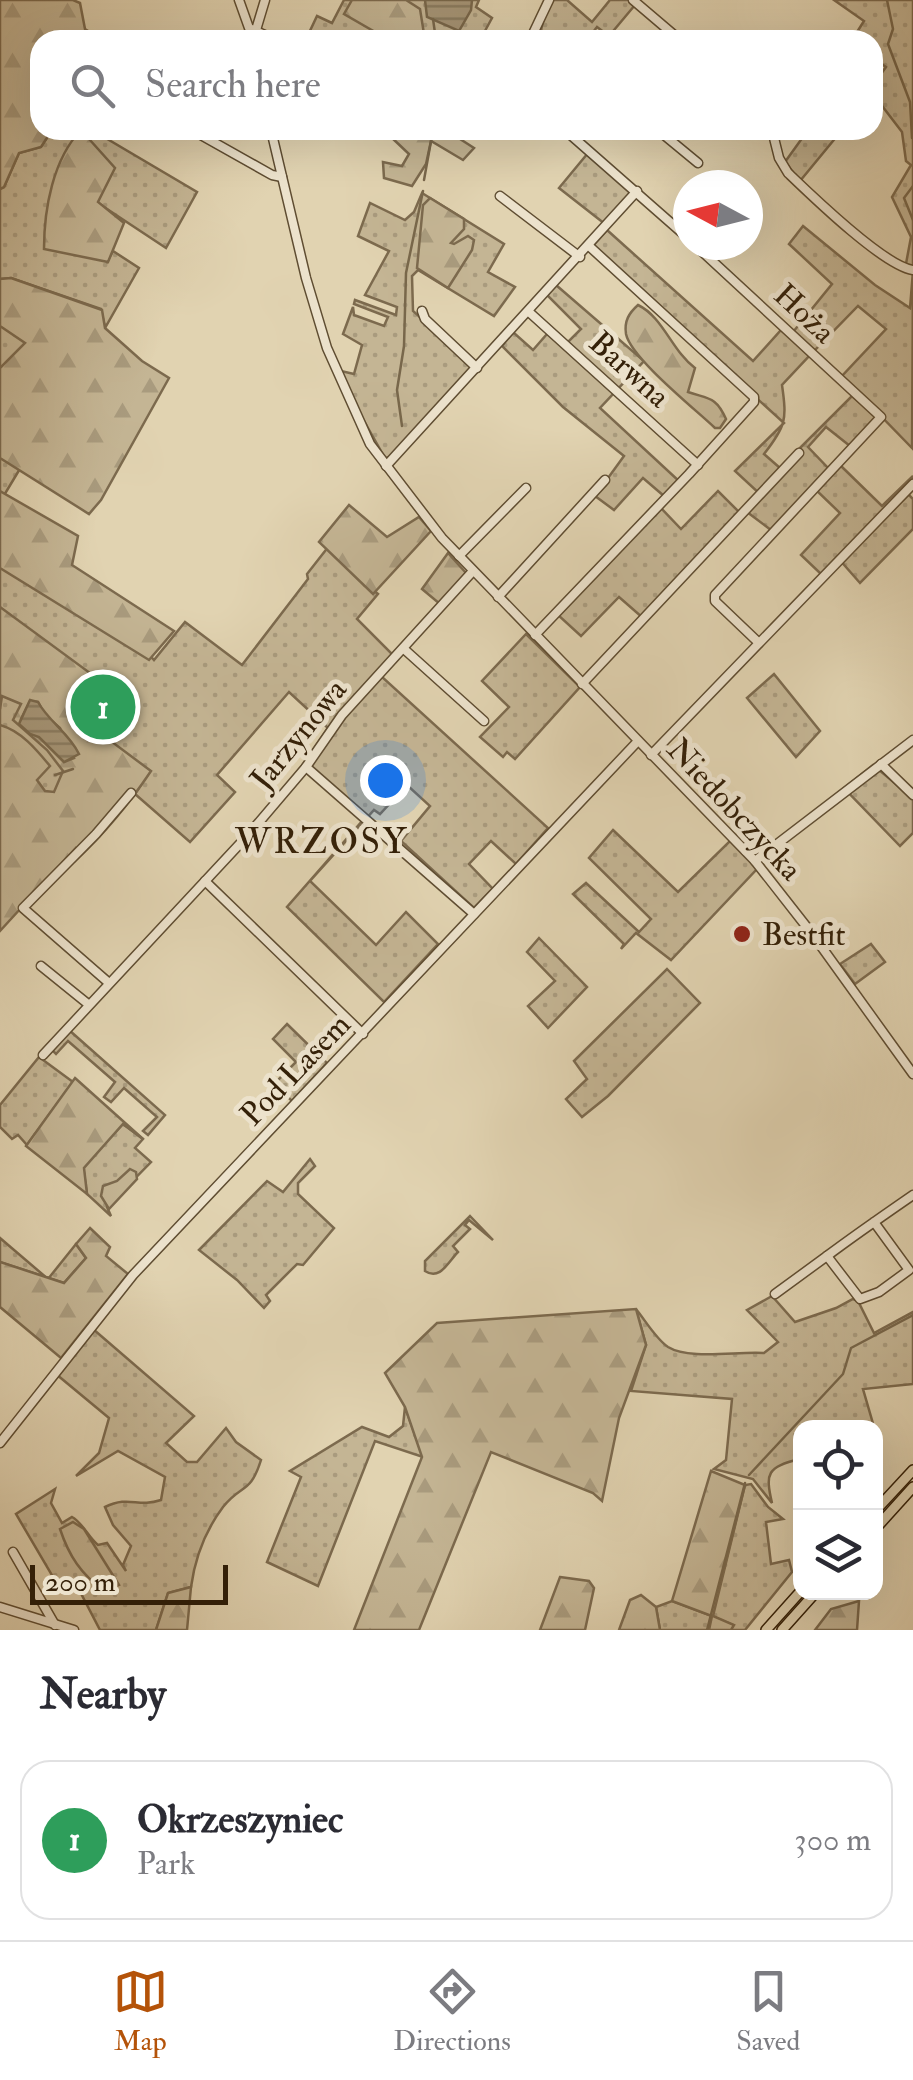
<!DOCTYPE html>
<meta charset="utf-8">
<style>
:root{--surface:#fff;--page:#f2f2f3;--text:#2b2b33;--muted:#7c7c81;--line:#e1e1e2;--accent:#b45309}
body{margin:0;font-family:"IM FELL Double Pica",serif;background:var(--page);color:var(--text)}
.controls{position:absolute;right:30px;bottom:30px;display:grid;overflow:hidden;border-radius:20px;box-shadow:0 10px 40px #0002}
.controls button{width:90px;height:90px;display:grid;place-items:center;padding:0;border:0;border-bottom:2px solid var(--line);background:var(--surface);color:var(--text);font:50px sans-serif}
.compass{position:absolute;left:673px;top:170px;width:90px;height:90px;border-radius:50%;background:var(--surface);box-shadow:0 10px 40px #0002;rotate:277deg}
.scale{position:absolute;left:30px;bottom:25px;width:198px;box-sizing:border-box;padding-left:10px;border:5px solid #342008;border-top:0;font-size:28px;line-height:35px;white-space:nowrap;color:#342008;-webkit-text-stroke:8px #ece2cc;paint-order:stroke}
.you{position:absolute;left:385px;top:780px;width:35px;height:35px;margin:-25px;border:8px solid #fff;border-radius:50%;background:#1a73e8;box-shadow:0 0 0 15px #1a73e833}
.badge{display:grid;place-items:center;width:65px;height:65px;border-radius:50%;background:var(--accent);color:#fff;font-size:32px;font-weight:700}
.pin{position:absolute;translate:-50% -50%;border:5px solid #fff;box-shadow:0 2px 10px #0006}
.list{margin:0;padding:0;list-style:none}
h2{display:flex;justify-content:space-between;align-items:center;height:130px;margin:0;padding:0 40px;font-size:42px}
h2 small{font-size:32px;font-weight:400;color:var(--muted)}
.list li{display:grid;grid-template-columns:65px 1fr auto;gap:30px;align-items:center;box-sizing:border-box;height:160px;margin:0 20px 20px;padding:0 20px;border:2px solid var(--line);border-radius:30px}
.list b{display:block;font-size:38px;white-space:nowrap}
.list p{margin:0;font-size:32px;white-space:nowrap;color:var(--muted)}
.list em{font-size:32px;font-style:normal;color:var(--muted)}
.icon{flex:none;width:55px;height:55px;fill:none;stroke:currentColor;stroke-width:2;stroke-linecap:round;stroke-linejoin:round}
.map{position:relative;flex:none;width:913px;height:1630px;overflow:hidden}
.search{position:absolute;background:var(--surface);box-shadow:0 10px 40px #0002;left:30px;right:30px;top:30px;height:110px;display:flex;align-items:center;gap:25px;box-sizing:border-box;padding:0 35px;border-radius:30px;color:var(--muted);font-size:38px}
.sheet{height:310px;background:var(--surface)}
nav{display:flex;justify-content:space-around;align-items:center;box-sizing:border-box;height:140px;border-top:2px solid var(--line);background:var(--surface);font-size:28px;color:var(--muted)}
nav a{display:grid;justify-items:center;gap:5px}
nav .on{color:var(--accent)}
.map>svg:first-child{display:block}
</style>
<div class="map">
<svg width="913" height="1630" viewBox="0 0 913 1630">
<defs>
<pattern id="green-dots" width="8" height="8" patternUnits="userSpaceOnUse" patternTransform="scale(2.5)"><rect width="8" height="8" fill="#c4b594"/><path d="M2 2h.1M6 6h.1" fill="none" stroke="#a99b7e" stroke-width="1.8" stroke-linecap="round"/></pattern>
<pattern id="forest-firs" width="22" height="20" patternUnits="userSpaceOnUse" patternTransform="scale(2.5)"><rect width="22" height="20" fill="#c4b594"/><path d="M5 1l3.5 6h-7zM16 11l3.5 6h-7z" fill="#a99b7e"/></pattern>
<pattern id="water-rules" width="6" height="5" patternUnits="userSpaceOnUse" patternTransform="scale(2.5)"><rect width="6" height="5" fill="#a69678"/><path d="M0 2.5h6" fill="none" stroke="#887a60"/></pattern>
</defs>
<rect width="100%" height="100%" fill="#e1d3b1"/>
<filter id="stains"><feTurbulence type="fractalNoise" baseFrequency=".002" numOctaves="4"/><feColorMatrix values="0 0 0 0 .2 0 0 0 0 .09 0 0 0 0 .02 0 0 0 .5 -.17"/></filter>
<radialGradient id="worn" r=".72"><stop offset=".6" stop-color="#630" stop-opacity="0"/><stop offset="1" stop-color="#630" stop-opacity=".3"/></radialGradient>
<g fill="url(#green-dots)" stroke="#7c6a4e" stroke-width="2.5">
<polygon points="344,0 479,0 476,7 492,18 480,40 321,40 308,35 317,16 332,23"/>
<polygon points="553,0 567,0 592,22 610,0 629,0 635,5 609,36 597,27 587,40 553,40 541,30 545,14"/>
<polygon points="834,0 913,0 913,270 905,269 911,237 892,197 911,165 906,161 902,132 873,94 873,85 886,67 873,58 873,40 852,40 864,21"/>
<polygon points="52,130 92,130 197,192 166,248 98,203 92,144 82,131 59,166 54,190 107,262 113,251 139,268 105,328 101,309 11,278 0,279 0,189 4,187 19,153 41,147"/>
<polygon points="808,130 842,130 800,181 785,162"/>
<polygon points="588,153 631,192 605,224 559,188"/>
<polygon points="422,193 504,244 488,272 515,287 494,316 418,270 412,276 413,311 475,366 392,457 385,458 355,405 341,371 354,374 362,345 343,334 353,307 354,315 384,326 388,317 354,304 355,300 396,315 397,307 365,295 389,251 358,236 370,203 405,220 414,212"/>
<polygon points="803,226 875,285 910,308 913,271 912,448 842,376 886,329 858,306 814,351 793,332 832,284 789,244"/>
<path d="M607,230L753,361L781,330L810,355L782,385C787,420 786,426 764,454L780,468L852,396L877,417L850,446L826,427L808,447L829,469L771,530L747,512L643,618L619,597L581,636L558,615L660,507L681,529L718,491L740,513L760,494L735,471L784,423L591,248Z"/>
<polygon points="556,285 644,361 600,408 680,482 664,496 643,478 614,510 595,496 624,456 563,407 502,346 513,332 533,350 547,334 567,343 581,329 547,295"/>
<polygon points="0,310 39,326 30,452 0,502"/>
<polygon points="840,465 882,506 913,476 905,491 913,499 913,529 860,583 838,558 821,574 801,555 840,513 816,490"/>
<polygon points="329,546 354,574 378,594 357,619 392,654 382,677 548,828 516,864 491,841 469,864 493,889 474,908 401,841 430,806 407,785 380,814 374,810 310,881 376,945 406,912 438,944 384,1002 287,907 363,820 301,768 328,728 289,692 217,775 235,792 190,842 135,794 149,772 113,792 0,798 0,552 129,632 154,660 185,622 242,665 308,579 307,574"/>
<polygon points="526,634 580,687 515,759 507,752 503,757 480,737 509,707 482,681"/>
<polygon points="774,674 820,731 796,757 747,698"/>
<polygon points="873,765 913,798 913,833 900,846 844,788"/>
<polygon points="613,830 678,892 731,840 757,869 671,960 636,933 621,949 624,944 573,894 586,883 639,932 651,919 589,858"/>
<polygon points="539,938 587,987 548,1028 528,1006 555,981 527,952"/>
<polygon points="871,944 885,962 855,984 840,964"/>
<polygon points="667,969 700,1003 608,1096 582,1117 566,1099 587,1079 574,1061"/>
<polygon points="287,1024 327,1063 292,1101 274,1084 296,1062 273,1039"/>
<polygon points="69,1030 165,1115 148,1135 143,1131 157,1117 124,1088 111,1102 104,1097 115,1082 68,1041 56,1054 52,1050"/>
<polygon points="39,1057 73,1082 27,1145 18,1135 12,1139 0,1127 0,1105"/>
<polygon points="123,1124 143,1139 135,1148 151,1162 107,1207 111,1216 87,1194 83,1166"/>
<polygon points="310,1159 315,1166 298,1183 298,1194 334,1228 303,1265 297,1264 266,1295 270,1301 264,1308 237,1280 199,1250 267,1181 283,1192"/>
<path d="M470,1216L493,1240L469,1220L465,1225L470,1229L453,1246L458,1252C448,1262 440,1281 425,1271V1261Z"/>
<polygon points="0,1238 48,1279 76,1244 86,1258 64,1283 0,1262"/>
<path d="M772,1296L795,1322L836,1308L853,1299L858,1301L874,1333L913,1312V1384L863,1389L874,1427L800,1428V1459C767,1467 765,1473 772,1503L753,1479L714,1469L726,1460L732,1399L631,1391L646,1345L636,1309C645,1320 656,1339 668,1347C689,1360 738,1351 764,1353L778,1342L747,1310Z"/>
<path d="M93,1329L194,1416L166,1443L187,1462H197L226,1428L236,1442L261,1460C250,1495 242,1483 223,1507C205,1531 195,1558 191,1587L168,1593L156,1630H100L75,1582L60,1589L16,1514L55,1489L51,1503L62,1523L72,1517C83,1523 88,1537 98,1545L107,1543L126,1571L123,1565L131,1546L113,1525L105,1507C130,1495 137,1508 161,1500L165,1477L118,1451L76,1476L99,1453L109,1418L56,1374Z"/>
<polygon points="405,1407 423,1457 375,1441 318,1586 267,1562 301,1477 290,1471 362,1427 389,1437 403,1426"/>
<polygon points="751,1484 768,1507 783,1519 766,1522 771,1564 789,1560 792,1572 745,1630 731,1630 733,1625 713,1617 709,1630 660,1630 656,1607 672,1601 712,1616 745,1485"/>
</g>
<g fill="url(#forest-firs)" stroke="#7c6a4e" stroke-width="2.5" fill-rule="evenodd">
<polygon points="0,0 73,0 80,3 85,29 102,40 40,40 40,130 52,130 41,147 19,153 4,187 0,189"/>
<polygon points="352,0 406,0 420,9 425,40 389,40 344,14"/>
<path d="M81,130L115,168L98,202L124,223L108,262L44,249C44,209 53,159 81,130Z"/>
<polygon points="413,130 446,130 474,148 463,160 431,141 426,164 412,186 384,178 383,162 402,166 409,154 390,136 394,133 404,136"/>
<polygon points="430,198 464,219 464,229 451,243 454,244 468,236 474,240 472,250 448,288 417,268 423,205"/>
<polygon points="11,278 102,310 105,328 142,361 169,378 101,500 89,514 0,458 0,368 25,343 0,326 0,279"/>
<path d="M638,305C663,317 672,351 695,368L688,392C708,399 716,396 726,419L720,428H715C695,409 631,358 626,334C624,321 629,313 638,305Z"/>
<polygon points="0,491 78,536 72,565 174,631 149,660 0,568"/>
<polygon points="349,505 387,537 419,517 431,531 373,594 319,542"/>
<polygon points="448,553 466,573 440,604 422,589"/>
<path d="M0,607L124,698L104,736L151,771C129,804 105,833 76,860L75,849L0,931V725C21,731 36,749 50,766L37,780L45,791L54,792L63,771L47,750L13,720L21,704L2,696L0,709ZM30,701L38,702L45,715L60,728L74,758L64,762L21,719Z"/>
<polygon points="75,1078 143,1139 123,1124 84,1168 87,1194 26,1146"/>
<polygon points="130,1169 136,1172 137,1179 109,1209 101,1196 103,1186 117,1181"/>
<polygon points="90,1228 110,1247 106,1256 128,1274 61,1358 0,1307 0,1262 64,1283 86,1258 76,1244"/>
<polygon points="636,1309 646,1345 619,1418 602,1501 593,1493 491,1452 419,1630 354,1630 422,1457 405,1407 385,1373 437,1323"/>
<polygon points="711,1471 745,1485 713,1616 734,1625 731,1630 709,1630 712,1616 672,1601"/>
<path d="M73,1522L84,1529L119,1585L104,1591C81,1574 69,1556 60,1529Z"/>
<polygon points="560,1577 589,1581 594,1588 585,1630 540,1630"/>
<polygon points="191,1587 187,1630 156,1630 168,1593"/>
<polygon points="641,1595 656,1607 660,1630 619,1630 630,1600"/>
<polygon points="859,1601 857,1630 815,1630 831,1609"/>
</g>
<g fill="url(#water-rules)" stroke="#78674b" stroke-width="2.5">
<polygon points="425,0 472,0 471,10 459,31 427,17"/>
<path d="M30,700L38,702C49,722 69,733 79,754L64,762L39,737L30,734L19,724Z"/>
</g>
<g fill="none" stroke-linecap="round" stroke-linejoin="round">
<g stroke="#78674b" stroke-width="2.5">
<polyline points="887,0 893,29 888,44 910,102 912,138"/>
<polyline points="433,19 436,40"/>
<polyline points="424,180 433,130"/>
<polyline points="913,186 904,198 913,220"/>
<polyline points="402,426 397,390 404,346 406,273 423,191"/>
<polyline points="55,775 73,769"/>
<polyline points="749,1475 843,1374 851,1348 913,1315"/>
<polyline points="707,1630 745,1483"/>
</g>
<g stroke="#5f4d32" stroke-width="11">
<g id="minor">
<polyline points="239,0 249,28 276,40"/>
<polyline points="633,0 680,40"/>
<polyline points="253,40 265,0"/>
<polyline points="530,40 549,0"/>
<polyline points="192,130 272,175 282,177"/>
<polyline points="271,130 306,278 327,348 370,444 442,538 755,861 813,935 913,1074"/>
<polyline points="565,130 688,238"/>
<polyline points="658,130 698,163"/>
<path d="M772,130L779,158L788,173C812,196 884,266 913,270"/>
<polyline points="500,196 580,257"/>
<polyline points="695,245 881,417 715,595 715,601 759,643"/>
<polyline points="422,311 425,319 477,368"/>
<polyline points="529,312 698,465"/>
<polyline points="386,466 637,191"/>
<polyline points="459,556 526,488"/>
<polyline points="498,597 605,480"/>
<polyline points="535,635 689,474 754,402 754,397 589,246"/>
<polyline points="404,649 484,721"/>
<polyline points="582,684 799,453"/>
<polyline points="651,755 913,484"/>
<polyline points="881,764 913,795"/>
<polyline points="306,767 474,914"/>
<polyline points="755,861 913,740"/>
<polyline points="205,881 363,1034"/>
<polyline points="41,966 88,1004"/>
<polyline points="109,983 23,908 96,834 131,793"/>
<polyline points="43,1055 249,834 306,767 342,715 473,571"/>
<path d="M874,1222L909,1270L879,1292L860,1299L827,1256C855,1235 884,1215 913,1195"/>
<polyline points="775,1294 827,1256"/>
<polyline points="0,1443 133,1275 638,741"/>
<polyline points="13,1552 55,1625"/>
<polyline points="0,1607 74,1630"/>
</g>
</g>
<g stroke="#342008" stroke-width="12">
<g id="major">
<polyline points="876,1510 913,1470"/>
<polyline points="876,1528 913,1487"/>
<polyline points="766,1630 800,1592"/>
<polyline points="782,1630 816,1592"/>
</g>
</g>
<use href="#minor" stroke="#ece2cc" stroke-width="8"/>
<use href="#major" stroke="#e1d3b1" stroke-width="9"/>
</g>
<circle fill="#8f2418" stroke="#ece2cc" stroke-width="4" cx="742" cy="934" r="10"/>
<g text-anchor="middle" stroke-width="10" stroke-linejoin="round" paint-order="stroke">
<g font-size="32" fill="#342008" stroke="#ece2cc">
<text transform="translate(805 313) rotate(43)" y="11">Hoża</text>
<text transform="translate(630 369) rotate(42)" y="11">Barwna</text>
<text transform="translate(298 734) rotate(-51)" y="11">Jarzynowa</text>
<text transform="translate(735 809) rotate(47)" y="11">Niedobczycka</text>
<text transform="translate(295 1069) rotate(-46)" y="11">Pod Lasem</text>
</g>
<g font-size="32" fill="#342008" stroke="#ece2cc" text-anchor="start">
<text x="762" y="945">Bestfit</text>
</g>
<g font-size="35" letter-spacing="2.5" fill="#342008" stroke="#ece2cc">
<text x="322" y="853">WRZOSY</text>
</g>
</g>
<rect width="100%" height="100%" filter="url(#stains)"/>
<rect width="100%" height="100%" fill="url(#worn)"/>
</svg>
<div class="controls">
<button><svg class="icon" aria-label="locate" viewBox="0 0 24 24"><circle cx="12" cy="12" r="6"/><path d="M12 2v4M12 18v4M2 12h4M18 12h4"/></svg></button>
<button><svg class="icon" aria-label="layers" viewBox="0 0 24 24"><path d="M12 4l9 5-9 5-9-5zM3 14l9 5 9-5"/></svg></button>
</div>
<svg class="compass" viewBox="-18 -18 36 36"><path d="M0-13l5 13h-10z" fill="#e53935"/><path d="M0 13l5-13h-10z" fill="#7c7c81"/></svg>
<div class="scale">200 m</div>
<div class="you"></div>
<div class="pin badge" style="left:103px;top:707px;background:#2e9e5b">1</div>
<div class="search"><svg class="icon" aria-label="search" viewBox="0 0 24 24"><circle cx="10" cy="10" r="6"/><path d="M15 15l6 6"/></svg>Search here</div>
</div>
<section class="sheet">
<h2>Nearby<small></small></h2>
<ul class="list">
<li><span class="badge" style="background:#2e9e5b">1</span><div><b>Okrzeszyniec</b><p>Park</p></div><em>300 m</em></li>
</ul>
</section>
<nav>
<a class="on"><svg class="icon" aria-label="map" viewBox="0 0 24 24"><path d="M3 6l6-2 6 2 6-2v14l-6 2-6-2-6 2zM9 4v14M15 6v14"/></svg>Map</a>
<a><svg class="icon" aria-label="directions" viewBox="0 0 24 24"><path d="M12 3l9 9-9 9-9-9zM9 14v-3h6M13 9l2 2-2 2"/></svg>Directions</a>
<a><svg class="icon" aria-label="saved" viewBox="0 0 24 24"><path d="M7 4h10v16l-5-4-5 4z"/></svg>Saved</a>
</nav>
